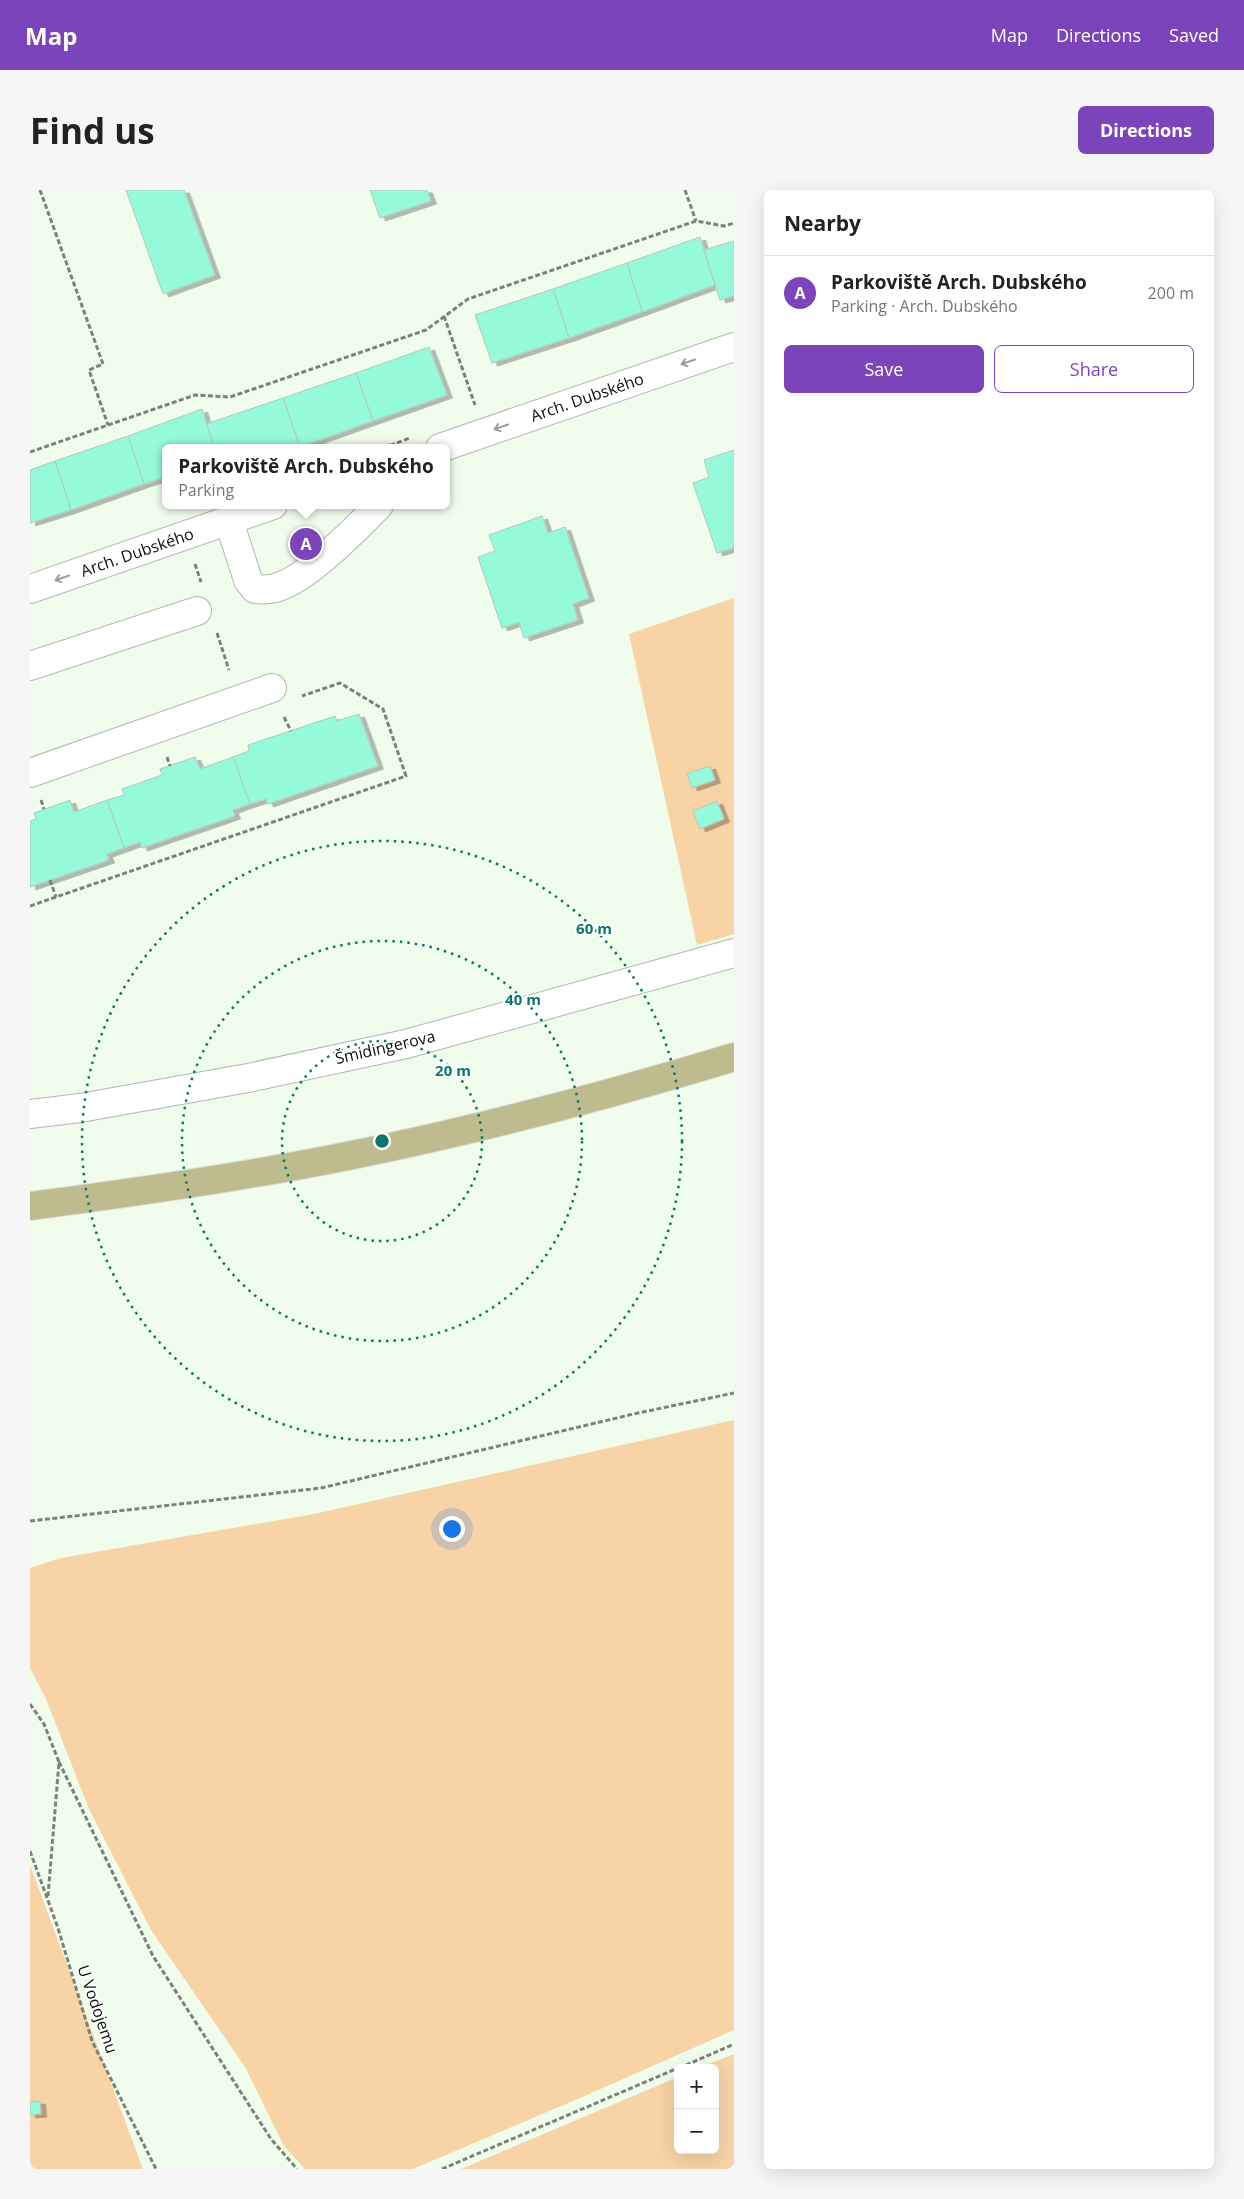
<!DOCTYPE html>
<meta charset="utf-8">
<style>
:root{--surface:#fff;--page:#f6f6f6;--text:#222;--muted:#767676;--line:#e0e0e0;--accent:#7b44bb}
body{margin:0;font-family:"Open Sans",sans-serif;background:var(--page);color:var(--text)}
.controls{position:absolute;right:15px;bottom:15px;display:grid;overflow:hidden;border-radius:8px;box-shadow:0 5px 20px #0002}
.controls button{width:45px;height:45px;display:grid;place-items:center;padding:0;border:0;border-bottom:1px solid var(--line);background:var(--surface);color:var(--text);font:25px sans-serif}
.you{position:absolute;left:421px;top:1338px;width:18px;height:18px;margin:-12px;border:4px solid #fff;border-radius:50%;background:#1a73e8;box-shadow:0 0 0 8px #1a73e833}
.badge{display:grid;place-items:center;width:32px;height:32px;border-radius:50%;background:var(--accent);color:#fff;font-size:16px;font-weight:700}
.pin{position:absolute;translate:-50% -50%;border:2px solid #fff;box-shadow:0 1px 5px #0006}
.popup{position:absolute;left:132px;top:254px;width:288px;height:65px;box-sizing:border-box;display:grid;place-content:center;border-radius:8px;background:var(--surface);filter:drop-shadow(0 1px 4px #0005);font-size:16px;white-space:nowrap;color:var(--muted)}
.popup b{font-size:19px;color:var(--text)}
.popup::after{content:'';position:absolute;left:50%;top:100%;margin-left:-10px;border:10px solid transparent;border-top-color:var(--surface)}
.list{margin:0;padding:0;list-style:none}
h2{display:flex;justify-content:space-between;align-items:center;height:65px;margin:0;padding:0 20px;font-size:21px}
h2 small{font-size:16px;font-weight:400;color:var(--muted)}
.list li{display:grid;grid-template-columns:32px 1fr auto;gap:15px;align-items:center;box-sizing:border-box;height:75px;padding:0 20px;border-top:1px solid var(--line)}
.list b{display:block;font-size:19px;white-space:nowrap}
.list p{margin:0;font-size:16px;white-space:nowrap;color:var(--muted)}
.list em{font-size:16px;font-style:normal;color:var(--muted)}
.actions{display:flex;gap:10px;padding:15px 20px}
.actions a{flex:1;padding:11px 0;border:1px solid var(--accent);border-radius:8px;text-align:center;font-size:18px;color:var(--accent)}
.actions .main{background:var(--accent);color:#fff}
.map{position:relative;flex:none;width:704px;height:1979px;overflow:hidden;border-radius:8px}
header{display:flex;align-items:center;gap:30px;box-sizing:border-box;height:70px;padding:0 25px;background:var(--accent);color:#fff}
header strong{font-size:24px}
nav{display:flex;gap:28px;margin-inline-start:auto;font-size:18px}
.intro{display:flex;align-items:center;justify-content:space-between;box-sizing:border-box;height:120px;padding:0 30px}
h1{margin:0;font-size:35px}
.button{padding:12px 22px;border-radius:8px;background:var(--accent);color:#fff;font-size:18px;font-weight:700}
main{display:flex;gap:30px;padding:0 30px}
aside{flex:1;background:var(--surface);border-radius:8px;box-shadow:0 5px 20px #0002}
.map>svg:first-child{display:block}
</style>
<header>
<strong>Map</strong>
<nav><a>Map</a><a>Directions</a><a>Saved</a></nav>
</header>
<div class="intro"><h1>Find us</h1><a class="button">Directions</a></div>
<main>
<div class="map">
<svg width="704" height="1979" viewBox="0 0 704 1979">
<defs>
<filter id="shadow"><feDropShadow dx="5.5" dy="3" stdDeviation="0" flood-color="#0004"/></filter>
</defs>
<rect width="100%" height="100%" fill="#f0fcec"/>
<g fill="#f7d3a6">
<polygon points="704,408 704,744 667,755 599,444"/>
<polygon points="704,1230 704,1840 550,1908 383,1979 275,1979 254,1956 215,1877 121,1740 59,1619 16,1509 0,1478 0,1378 31,1368 284,1324"/>
<polygon points="0,1675 113,1979 0,1979"/>
<polygon points="704,1864 704,1979 431,1979 648,1887 648,1960 685,1960 685,1878 669,1878"/>
</g>
<g fill="#95fad9" stroke="#b3c8c0" filter="url(#shadow)">
<polygon points="96,0 154,0 185,85 133,104"/>
<polygon points="340,0 397,0 401,11 350,28"/>
<polygon points="670,47 685,95 612,122 597,73"/>
<polygon points="704,51 704,106 690,110 674,60"/>
<polygon points="597,73 612,122 539,148 523,99"/>
<polygon points="523,99 539,148 462,173 445,125"/>
<polygon points="399,157 417,205 343,231 326,183"/>
<polygon points="326,183 343,231 270,257 253,208"/>
<polygon points="253,208 270,257 184,258 176,234"/>
<polygon points="172,219 184,258 136,258 136,287 114,294 98,246"/>
<polygon points="98,246 114,294 41,320 25,271"/>
<polygon points="704,260 704,358 687,363 663,293 679,287 674,270"/>
<polygon points="25,271 41,320 0,333 0,280"/>
<polygon points="512,326 518,343 535,337 559,408 543,414 548,430 494,448 489,432 472,438 448,367 465,361 459,345"/>
<polygon points="329,524 348,576 238,614 236,609 220,614 203,567 219,561 218,555 305,526 307,531"/>
<polygon points="165,567 170,579 203,567 220,614 203,620 205,626 112,658 110,652 94,658 77,610 94,605 92,599 132,585 130,579"/>
<polygon points="680,576 685,590 662,598 657,584"/>
<polygon points="40,610 44,622 77,610 94,658 77,664 79,670 0,697 0,631 6,629 4,623"/>
<polygon points="687,611 694,629 670,639 663,621"/>
<polygon points="10,1911 11,1924 0,1925 0,1912"/>
</g>
<g fill="none" stroke-linecap="round" stroke-linejoin="round">
<g stroke="#aebaab" stroke-width="30">
<g id="minor">
<polyline points="410,258 704,157"/>
<path d="M199,331L218,390L225,399C234,400 242,400 251,396C280,385 326,339 349,315"/>
<polyline points="0,399 243,315"/>
<polyline points="0,476 167,421"/>
<polyline points="0,583 242,498"/>
<polyline points="0,924 50,918 218,888 376,854 704,763"/>
</g>
</g>
<g stroke="#ddd" stroke-width="30">
<path id="major" d="M0,1016C77,1006 155,995 231,982C391,955 549,914 704,867"/>
</g>
<g stroke="#7b8379" stroke-width="3" stroke-dasharray="5 2.5" stroke-linecap="butt">
<polyline points="10,0 73,174 59,180 78,235"/>
<polyline points="655,0 666,31"/>
<polyline points="414,126 445,215"/>
<polyline points="353,258 380,248"/>
<polyline points="0,262 165,205 200,207 396,140 438,109 666,31 694,36 704,33"/>
<polyline points="165,374 171,392"/>
<polyline points="187,443 199,480"/>
<polyline points="254,527 261,541"/>
<polyline points="137,567 140,576"/>
<polyline points="11,610 14,619"/>
<polyline points="20,690 26,707"/>
<polyline points="0,716 376,586 353,519 310,493 272,506"/>
<polyline points="0,1331 291,1298 608,1223 704,1203"/>
<polyline points="0,1514 14,1534 29,1572 18,1706"/>
<polyline points="29,1572 123,1766 241,1949 267,1979"/>
<polyline points="0,1661 28,1738 62,1851 126,1979"/>
<polyline points="649,1878 704,1854"/>
<polyline points="412,1979 648,1878"/>
</g>
<use href="#minor" stroke="#fff" stroke-width="28"/>
<use href="#major" stroke="#bebb8e" stroke-width="28"/>
</g>
<defs><path id="oneway-shaft" d="M-6 0H5M1.5-3L5.5 0L1.5 3" fill="none" stroke-width="1.6" stroke-linecap="round" stroke-linejoin="round" transform="scale(1.25)"/></defs>
<g stroke="#9d9f9d">
<use href="#oneway-shaft" transform="translate(658 172) rotate(161)"/>
<use href="#oneway-shaft" transform="translate(471 237) rotate(161)"/>
<use href="#oneway-shaft" transform="translate(32 388) rotate(161)"/>
</g>
<g fill="none" stroke="#0f766e" stroke-width="2.5" stroke-dasharray="2.5 5">
<circle cx="352" cy="951" r="100"/>
<circle cx="352" cy="951" r="200"/>
<circle cx="352" cy="951" r="300"/>
</g>
<g text-anchor="middle" stroke-width="4" stroke-linejoin="round" paint-order="stroke">
<g font-size="16" fill="#0a0e09" stroke="#fff">
<text transform="translate(557 207) rotate(-19)" y="6">Arch. Dubského</text>
<text transform="translate(107 362) rotate(-19)" y="6">Arch. Dubského</text>
<text transform="translate(355 857) rotate(-13)" y="6">Šmidingerova</text>
<text transform="translate(68 1819) rotate(71)" y="6">U Vodojemu</text>
</g>
</g>
<circle cx="352" cy="951" r="8" fill="#0f766e" stroke="#fff" stroke-width="2.5"/>
<g font-size="15" text-anchor="middle" font-weight="bold" fill="#0f766e" stroke="#fff" stroke-width="4" stroke-linejoin="round" paint-order="stroke">
<text x="564" y="744">60 m</text>
<text x="493" y="815">40 m</text>
<text x="423" y="886">20 m</text>
</g>
</svg>
<div class="controls">
<button>+</button>
<button>−</button>
</div>
<div class="you"></div>
<div class="pin badge" style="left:276px;top:354px">A</div>
<div class="popup"><b>Parkoviště Arch. Dubského</b>Parking</div>
</div>
<aside>
<h2>Nearby<small></small></h2>
<ul class="list">
<li><span class="badge">A</span><div><b>Parkoviště Arch. Dubského</b><p>Parking · Arch. Dubského</p></div><em>200 m</em></li>
</ul>
<div class="actions"><a class="main">Save</a><a>Share</a></div>
</aside>
</main>
